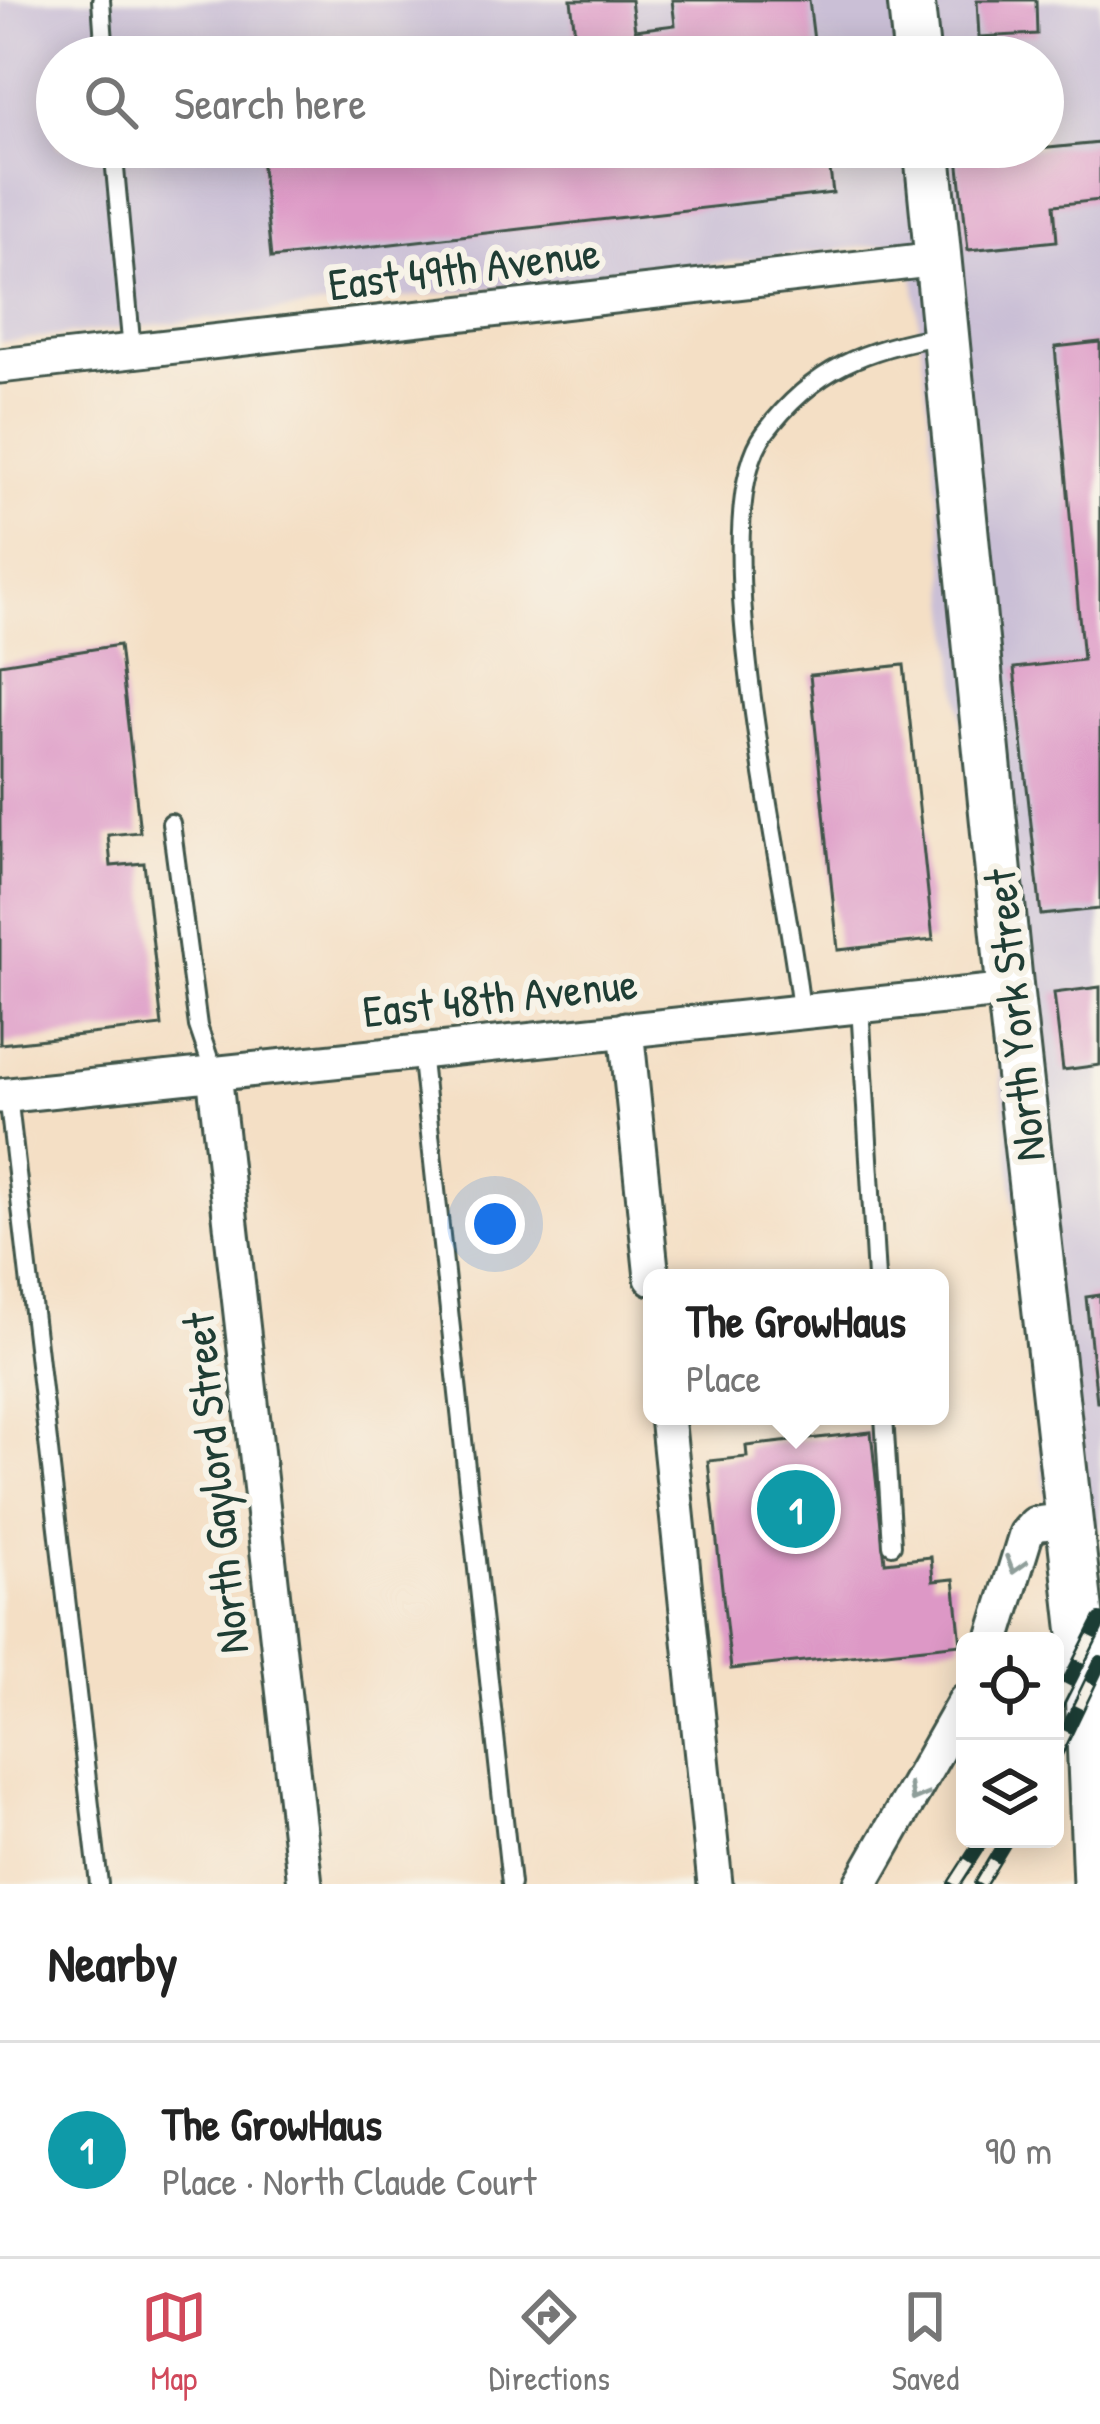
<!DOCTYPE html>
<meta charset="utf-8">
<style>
:root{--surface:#fff;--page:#f6f6f6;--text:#222;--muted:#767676;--line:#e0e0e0;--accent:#d1495b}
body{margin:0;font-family:"Patrick Hand",sans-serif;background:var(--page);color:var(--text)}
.controls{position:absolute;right:36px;bottom:36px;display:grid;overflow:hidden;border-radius:18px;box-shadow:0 6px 30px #0003}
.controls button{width:108px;height:108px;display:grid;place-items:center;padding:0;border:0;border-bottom:3px solid var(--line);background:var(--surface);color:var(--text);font:60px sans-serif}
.you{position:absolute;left:495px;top:1224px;width:42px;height:42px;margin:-30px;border:9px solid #fff;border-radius:50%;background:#1a73e8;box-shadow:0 0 0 18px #1a73e833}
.badge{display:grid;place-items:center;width:78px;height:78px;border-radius:50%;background:var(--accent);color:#fff;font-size:39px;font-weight:700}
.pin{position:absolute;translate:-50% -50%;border:6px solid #fff;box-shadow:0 3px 12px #0006}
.popup{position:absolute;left:643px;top:1269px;width:306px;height:156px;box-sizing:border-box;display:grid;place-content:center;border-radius:18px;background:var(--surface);filter:drop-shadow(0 3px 9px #0005);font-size:39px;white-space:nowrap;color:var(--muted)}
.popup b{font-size:45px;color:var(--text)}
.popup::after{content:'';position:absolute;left:50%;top:100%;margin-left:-24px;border:24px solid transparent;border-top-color:var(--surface)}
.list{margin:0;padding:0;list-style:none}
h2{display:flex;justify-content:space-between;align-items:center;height:156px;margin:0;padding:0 48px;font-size:51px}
h2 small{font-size:39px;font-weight:400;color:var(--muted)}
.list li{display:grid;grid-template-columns:78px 1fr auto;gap:36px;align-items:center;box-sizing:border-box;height:216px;padding:0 48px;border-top:3px solid var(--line)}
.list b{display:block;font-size:45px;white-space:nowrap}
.list p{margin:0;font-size:39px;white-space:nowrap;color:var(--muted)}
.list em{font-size:39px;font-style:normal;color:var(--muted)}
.icon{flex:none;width:66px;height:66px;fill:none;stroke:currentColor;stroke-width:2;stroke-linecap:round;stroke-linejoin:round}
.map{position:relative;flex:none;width:1100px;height:1884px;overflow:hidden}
.search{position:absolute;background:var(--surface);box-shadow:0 6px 30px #0003;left:36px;right:36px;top:36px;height:132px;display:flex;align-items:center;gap:30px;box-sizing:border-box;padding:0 42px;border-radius:66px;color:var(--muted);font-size:45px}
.sheet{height:372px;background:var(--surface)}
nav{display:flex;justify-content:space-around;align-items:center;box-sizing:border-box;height:168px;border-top:3px solid var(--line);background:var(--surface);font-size:33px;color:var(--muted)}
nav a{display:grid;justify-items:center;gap:6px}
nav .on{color:var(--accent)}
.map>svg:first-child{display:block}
</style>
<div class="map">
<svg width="1100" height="1884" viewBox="0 0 1100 1884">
<rect width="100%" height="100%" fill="#f7f3e8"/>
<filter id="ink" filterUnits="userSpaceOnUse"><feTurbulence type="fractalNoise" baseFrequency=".00833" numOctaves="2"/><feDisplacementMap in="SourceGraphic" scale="24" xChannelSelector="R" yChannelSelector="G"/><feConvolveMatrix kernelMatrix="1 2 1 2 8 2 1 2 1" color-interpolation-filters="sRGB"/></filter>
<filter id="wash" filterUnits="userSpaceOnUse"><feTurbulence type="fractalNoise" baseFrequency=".004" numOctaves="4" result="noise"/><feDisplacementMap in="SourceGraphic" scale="48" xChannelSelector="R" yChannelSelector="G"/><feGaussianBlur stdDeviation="2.7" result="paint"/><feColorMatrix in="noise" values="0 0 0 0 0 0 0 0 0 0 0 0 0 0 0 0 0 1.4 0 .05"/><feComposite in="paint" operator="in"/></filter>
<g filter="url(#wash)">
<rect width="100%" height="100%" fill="#f4dfc5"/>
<path fill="#cabfd6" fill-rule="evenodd" d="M0,0H1100V1524L1058,1604L910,242L0,342ZM57,57H1043V147H57Z"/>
<g id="blocks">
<g fill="#dd98c6">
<polygon points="571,0 631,0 635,30 675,25 672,0 809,0 816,57 555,57 553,38 575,35"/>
<polygon points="977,0 1036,0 1037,34 979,37"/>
<polygon points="1100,143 1100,200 1054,205 1057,241 968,250 958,157"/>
<polygon points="260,147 827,147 833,193 271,258"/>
<polygon points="1100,342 1100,909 1041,915 1014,668 1083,660 1055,347"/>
<polygon points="119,645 140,832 108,835 111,866 144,863 162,1026 0,1044 0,664"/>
<polygon points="904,665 933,940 838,950 810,675"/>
<polygon points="1100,987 1100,1065 1063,1070 1054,993"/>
<polygon points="1100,1295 1100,1402 1097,1402 1086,1297"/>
<polygon points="871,1432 885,1562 931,1557 933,1581 954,1579 961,1644 731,1669 708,1461 747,1457 746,1446"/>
</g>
</g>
</g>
<g filter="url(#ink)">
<use href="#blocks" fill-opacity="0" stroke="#3f554a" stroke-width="3"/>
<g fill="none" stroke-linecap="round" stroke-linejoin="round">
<g stroke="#3f554a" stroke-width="22">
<g id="lane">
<polyline points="101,0 105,57"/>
<polyline points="113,147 132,351"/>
<polyline points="171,823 198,1026 214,1073"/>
<polyline points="860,1005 876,1278"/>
<path d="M801,1012C791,893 697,523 765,433C813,368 869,347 945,335"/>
<polyline points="421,1051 511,1884"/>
<polyline points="8,1095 99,1884"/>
<polyline points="884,1416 892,1545"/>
</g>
</g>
<g stroke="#3f554a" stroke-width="39">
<g id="street">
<polyline points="0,366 938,259"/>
<polyline points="626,1029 652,1278"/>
<polyline points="214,1073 305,1884"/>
<polyline points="0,1096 1010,990"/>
<polyline points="667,1416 715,1884"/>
<polyline points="993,1641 1026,1534 1035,1524 1067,1520"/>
<polyline points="861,1884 965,1701"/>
</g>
</g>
<g stroke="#3f554a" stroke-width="51">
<g id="secondary">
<polyline points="911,0 917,57"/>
<polyline points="927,147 1010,990 1088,1688 1096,1884"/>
</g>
</g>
<use href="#lane" stroke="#fff" stroke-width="16"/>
<use href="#street" stroke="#fff" stroke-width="33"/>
<use href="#secondary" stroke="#fff" stroke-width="45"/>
<g stroke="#1f3d34" stroke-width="14">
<g id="rail">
<polyline points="1055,1709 1100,1620"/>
<polyline points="1055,1756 1100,1662"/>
<polyline points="954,1884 983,1839"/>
<polyline points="980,1884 1007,1839"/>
</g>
</g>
<use href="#rail" stroke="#f7f3e8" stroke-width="9" stroke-dasharray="27" stroke-linecap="butt"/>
</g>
<defs><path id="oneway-chevron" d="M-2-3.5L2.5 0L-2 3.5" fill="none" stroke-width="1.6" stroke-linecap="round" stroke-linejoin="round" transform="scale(3)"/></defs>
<g stroke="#8f9e9a">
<use href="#oneway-chevron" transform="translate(1015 1565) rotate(107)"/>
<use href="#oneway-chevron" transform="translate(916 1794) rotate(119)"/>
</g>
</g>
<g text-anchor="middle" stroke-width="12" stroke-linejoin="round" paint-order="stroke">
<g font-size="45" fill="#1f3d34" stroke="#f7f3e8">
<text transform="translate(464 268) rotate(-7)" y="16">East 49th Avenue</text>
<text transform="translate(500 997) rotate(-6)" y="16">East 48th Avenue</text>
<text transform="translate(1014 1015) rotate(-96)" y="16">North York Street</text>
<text transform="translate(215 1483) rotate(-96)" y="16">North Gaylord Street</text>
</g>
</g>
</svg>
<div class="controls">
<button><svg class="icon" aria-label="locate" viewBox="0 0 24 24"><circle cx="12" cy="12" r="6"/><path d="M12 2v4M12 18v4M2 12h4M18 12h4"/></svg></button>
<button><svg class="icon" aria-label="layers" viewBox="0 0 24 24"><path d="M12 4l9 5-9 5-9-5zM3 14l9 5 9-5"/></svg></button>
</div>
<div class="you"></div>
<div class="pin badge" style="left:796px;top:1509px;background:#0f9aa8">1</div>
<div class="popup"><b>The GrowHaus</b>Place</div>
<div class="search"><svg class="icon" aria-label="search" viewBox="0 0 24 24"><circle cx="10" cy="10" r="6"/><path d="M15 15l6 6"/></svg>Search here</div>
</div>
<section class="sheet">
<h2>Nearby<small></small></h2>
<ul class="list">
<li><span class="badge" style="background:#0f9aa8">1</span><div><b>The GrowHaus</b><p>Place · North Claude Court</p></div><em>90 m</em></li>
</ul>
</section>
<nav>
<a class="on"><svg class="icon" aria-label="map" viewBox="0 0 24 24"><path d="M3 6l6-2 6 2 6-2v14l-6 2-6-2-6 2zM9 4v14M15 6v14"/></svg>Map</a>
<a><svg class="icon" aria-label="directions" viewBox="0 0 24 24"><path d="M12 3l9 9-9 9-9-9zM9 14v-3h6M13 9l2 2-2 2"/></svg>Directions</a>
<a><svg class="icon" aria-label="saved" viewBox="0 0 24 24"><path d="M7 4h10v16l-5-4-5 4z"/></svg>Saved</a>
</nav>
